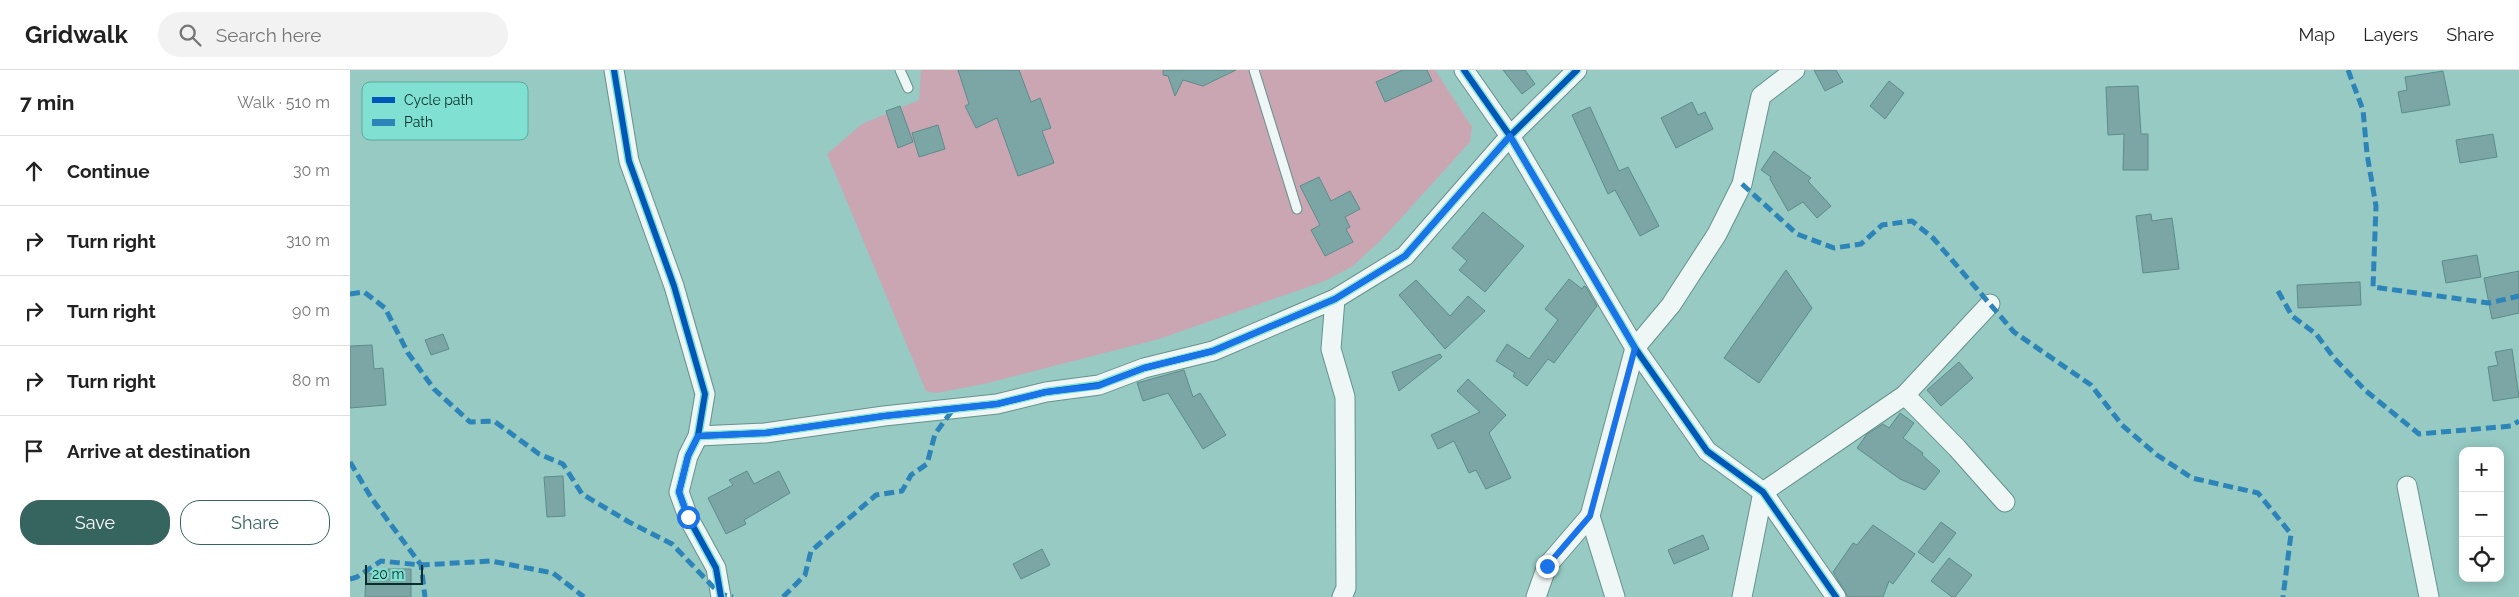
<!DOCTYPE html>
<meta charset="utf-8">
<style>
:root{--surface:#fff;--page:#f2f2f2;--text:#222;--muted:#767676;--line:#e0e0e0;--accent:#366560}
body{margin:0;font-family:Raleway,sans-serif;background:var(--page);color:var(--text)}
.controls{position:absolute;right:15px;bottom:15px;display:grid;overflow:hidden;border-radius:10px;box-shadow:0 2px 12px #0003}
.controls button{width:45px;height:45px;display:grid;place-items:center;padding:0;border:0;border-bottom:1px solid var(--line);background:var(--surface);color:var(--text);font:25px sans-serif}
.scale{position:absolute;left:15px;bottom:12px;width:58px;box-sizing:border-box;padding-left:5px;border:2px solid #032f2a;border-top:0;font-size:14px;line-height:18px;white-space:nowrap;color:#032f2a;-webkit-text-stroke:4px #80e0d2;paint-order:stroke}
.stop{position:absolute;width:15px;height:15px;margin:-11px;border:4px solid #1a73e8;border-radius:50%;background:#fff}
.stop.end{background:#1a73e8;border-color:#fff;box-shadow:0 1px 5px #0008}
.list{margin:0;padding:0;list-style:none}
h2{display:flex;justify-content:space-between;align-items:center;height:65px;margin:0;padding:0 20px;font-size:21px}
h2 small{font-size:16px;font-weight:400;color:var(--muted)}
.list li{display:grid;grid-template-columns:32px 1fr auto;gap:15px;align-items:center;box-sizing:border-box;height:70px;padding:0 20px;border-top:1px solid var(--line)}
.list b{display:block;font-size:19px;white-space:nowrap}
.list em{font-size:16px;font-style:normal;color:var(--muted)}
.actions{display:flex;gap:10px;padding:15px 20px}
.actions a{flex:1;padding:11px 0;border:1px solid var(--accent);border-radius:20px;text-align:center;font-size:18px;color:var(--accent)}
.actions .main{background:var(--accent);color:#fff}
.icon{flex:none;width:28px;height:28px;fill:none;stroke:currentColor;stroke-width:2;stroke-linecap:round;stroke-linejoin:round}
.map{position:relative;flex:none;width:2169px;height:527px;overflow:hidden}
header{display:flex;align-items:center;gap:30px;box-sizing:border-box;height:70px;padding:0 25px;background:var(--surface);border-bottom:1px solid var(--line)}
header strong{font-size:24px}
nav{display:flex;gap:28px;margin-inline-start:auto;font-size:18px}
.search{width:350px;height:45px;background:var(--page);display:flex;align-items:center;gap:12px;box-sizing:border-box;padding:0 18px;border-radius:28px;color:var(--muted);font-size:19px}
main{display:flex}
aside{flex:1;background:var(--surface)}
.map>svg:first-child{display:block}
</style>
<header>
<strong>Gridwalk</strong>
<div class="search"><svg class="icon" aria-label="search" viewBox="0 0 24 24"><circle cx="10" cy="10" r="6"/><path d="M15 15l6 6"/></svg>Search here</div>
<nav><a>Map</a><a>Layers</a><a>Share</a></nav>
</header>
<main>
<aside>
<h2>7 min<small>Walk · 510 m</small></h2>
<ul class="list">
<li><svg class="icon" aria-label="ahead" viewBox="0 0 24 24"><path d="M12 20V5M6 11l6-6 6 6"/></svg><div><b>Continue</b></div><em>30 m</em></li>
<li><svg class="icon" aria-label="right" viewBox="0 0 24 24"><path d="M7 20v-9h11M14 6l5 5-5 5"/></svg><div><b>Turn right</b></div><em>310 m</em></li>
<li><svg class="icon" aria-label="right" viewBox="0 0 24 24"><path d="M7 20v-9h11M14 6l5 5-5 5"/></svg><div><b>Turn right</b></div><em>90 m</em></li>
<li><svg class="icon" aria-label="right" viewBox="0 0 24 24"><path d="M7 20v-9h11M14 6l5 5-5 5"/></svg><div><b>Turn right</b></div><em>80 m</em></li>
<li><svg class="icon" aria-label="arrive" viewBox="0 0 24 24"><path d="M6 21V4h12l-3 4 3 4H6"/></svg><div><b>Arrive at destination</b></div></li>
</ul>
<div class="actions"><a class="main">Save</a><a>Share</a></div>
</aside>
<div class="map">
<svg width="2169" height="527" viewBox="0 0 2169 527">
<rect width="100%" height="100%" fill="#96cac3"/>
<polygon fill="#caa6b2" points="571,0 1085,0 1122,57 1120,72 1032,169 1003,196 975,211 809,269 634,314 586,323 576,321 477,84 512,54 569,30"/>
<g fill="#7ca6a5" stroke="#5c8c8a">
<polygon points="608,0 669,0 681,32 690,28 701,58 692,61 704,93 668,106 647,48 626,58 615,36 619,34"/>
<polygon points="813,0 886,0 853,16 833,10 825,26 818,6 813,5"/>
<polygon points="1053,0 1077,0 1082,11 1035,32 1026,12"/>
<polygon points="1153,0 1175,0 1185,14 1172,24"/>
<polygon points="1464,0 1486,0 1493,12 1475,21"/>
<polygon points="2093,1 2100,35 2052,43 2048,22 2057,20 2055,7"/>
<polygon points="1539,11 1554,23 1535,49 1520,36"/>
<polygon points="1788,16 1791,64 1798,64 1798,100 1773,100 1774,64 1758,65 1756,17"/>
<polygon points="1342,32 1348,45 1355,42 1363,59 1326,78 1311,48"/>
<polygon points="550,36 563,72 548,78 536,41"/>
<polygon points="1240,37 1269,101 1278,97 1309,156 1290,166 1265,120 1258,124 1222,45"/>
<polygon points="588,55 595,79 569,87 562,63"/>
<polygon points="2143,64 2147,87 2110,93 2106,70"/>
<polygon points="1424,81 1461,108 1458,111 1481,136 1467,148 1453,132 1438,141 1420,109 1421,107 1411,100"/>
<polygon points="969,107 981,131 1000,121 1010,139 995,147 1000,157 996,159 1003,172 975,186 961,160 970,155 950,116"/>
<polygon points="1133,142 1174,176 1135,222 1109,200 1117,191 1102,178"/>
<polygon points="1801,144 1802,151 1822,148 1829,199 1793,203 1786,146"/>
<polygon points="2127,185 2131,207 2096,213 2092,191"/>
<polygon points="1436,200 1462,238 1409,313 1374,288"/>
<polygon points="2169,201 2169,243 2142,249 2134,208"/>
<polygon points="1219,209 1232,219 1234,216 1236,217 1247,236 1204,293 1198,289 1177,316 1163,306 1165,303 1146,291 1157,274 1179,289 1208,250 1195,239"/>
<polygon points="1066,210 1100,246 1118,226 1135,241 1095,279 1049,225"/>
<polygon points="2010,212 2011,235 1948,238 1947,215"/>
<polygon points="93,264 99,279 81,285 75,270"/>
<polygon points="22,275 24,299 33,298 36,335 0,338 0,276"/>
<polygon points="2162,279 2169,327 2143,331 2138,297 2148,295 2145,282"/>
<polygon points="1090,284 1092,287 1049,321 1042,302"/>
<polygon points="1609,292 1623,308 1591,336 1577,320"/>
<polygon points="834,300 843,327 850,323 876,365 853,379 818,323 793,331 787,313"/>
<polygon points="1118,309 1156,345 1139,363 1161,408 1136,419 1126,400 1119,403 1104,371 1088,379 1081,365 1130,342 1107,321"/>
<polygon points="1550,343 1564,353 1553,368 1573,383 1572,385 1590,401 1575,420 1550,409 1507,378 1517,364 1533,354 1539,358"/>
<polygon points="397,401 404,414 429,401 440,423 394,450 396,454 376,464 358,428 383,415 379,410"/>
<polygon points="213,406 215,446 197,447 194,407"/>
<polygon points="1591,452 1606,463 1583,493 1568,482"/>
<polygon points="1523,455 1565,484 1543,514 1539,511 1533,527 1498,527 1483,502 1503,473 1507,475"/>
<polygon points="1353,465 1359,479 1324,494 1318,480"/>
<polygon points="692,479 700,495 671,509 663,494"/>
<polygon points="1599,488 1622,505 1605,527 1602,527 1581,511"/>
<polygon points="38,499 61,499 61,527 15,527 16,503 38,504"/>
</g>
<g fill="none" stroke-linecap="round" stroke-linejoin="round">
<g stroke="#66928d" stroke-width="11">
<g id="lane">
<polyline points="550,0 558,18"/>
<polyline points="904,0 947,139"/>
</g>
</g>
<g stroke="#66928d" stroke-width="21">
<g id="street">
<polyline points="264,0 279,91 324,216 355,324 348,366 338,386 329,422 338,447 366,498 371,527"/>
<polyline points="1114,0 1160,66 1285,278 1357,381 1413,422 1486,527"/>
<polyline points="985,229 981,279 995,327 996,518 992,527"/>
<polyline points="1555,325 1607,378 1655,432"/>
<polyline points="348,366 415,363 534,346 647,334 696,322 749,315 794,298 863,281 985,229 1055,186 1160,66 1227,0"/>
<polyline points="2057,416 2079,527"/>
<polyline points="1186,527 1197,496 1240,446"/>
<polyline points="1265,527 1240,446 1285,278 1321,235 1367,164 1392,114 1411,26 1445,0"/>
<polyline points="1392,527 1413,422 1555,325 1640,234"/>
</g>
</g>
<use href="#lane" stroke="#eff7f6" stroke-width="9"/>
<use href="#street" stroke="#eff7f6" stroke-width="19"/>
<g stroke="#2d84b8" stroke-width="5" stroke-dasharray="10 5" stroke-linecap="butt">
<polyline points="1998,0 2013,40 2017,84 2026,136 2023,217 2139,233 2169,226"/>
<polyline points="1392,114 1447,164 1484,178 1511,174 1532,155 1562,151 1583,168 1664,262 1741,315 1772,355 1807,385 1842,408 1908,423 1941,464 1933,527"/>
<polyline points="1928,221 1942,246 1966,264 1984,288 2016,321 2069,364 2161,356 2169,351"/>
<polyline points="0,224 14,222 35,238 58,283 84,319 120,352 144,351 189,384 213,394 232,424 279,452 322,474 370,524 383,527"/>
<polyline points="0,392 22,429 71,495 75,527"/>
<polyline points="0,509 7,507 31,491 71,495 141,491 203,503 234,527"/>
<polyline points="433,527 455,505 461,481 526,425 552,421 561,405 577,394 585,364 604,338"/>
</g>
<g stroke="#80e0d2" stroke-width="9">
<g id="cycleway">
<polyline points="264,0 279,91 324,216 355,324 348,366 338,386 329,422 338,447 366,498 371,527"/>
<polyline points="1114,0 1160,66 1285,278 1357,381 1413,422 1486,527"/>
<polyline points="348,366 415,363 534,346 647,334 696,322 749,315 794,298 863,281 985,229 1055,186 1160,66 1227,0"/>
</g>
</g>
<use href="#cycleway" stroke="#0057b8" stroke-width="6"/>
</g>
<g fill="none" stroke-linecap="round" stroke-linejoin="round">
<polyline stroke="#1a73e8" stroke-width="6" points="338,447 329,422 338,386 348,366 416,363 534,346 647,334 696,322 748,316 794,298 863,281 985,229 1055,186 1160,66 1285,278 1240,446 1197,496"/>
</g>
<rect x="12" y="12" width="166" height="58" rx="8" fill="#80e0d2" stroke="#5aaba0" stroke-width="1"/>
<rect x="22" y="27" width="23" height="6" fill="#0057b8"/>
<rect x="22" y="49" width="23" height="7" fill="#2d84b8"/>
<g font-size="14" fill="#032f2a">
<text x="54" y="35">Cycle path</text>
<text x="54" y="57">Path</text>
</g>
</svg>
<div class="controls">
<button>+</button>
<button>−</button>
<button><svg class="icon" aria-label="locate" viewBox="0 0 24 24"><circle cx="12" cy="12" r="6"/><path d="M12 2v4M12 18v4M2 12h4M18 12h4"/></svg></button>
</div>
<div class="scale">20 m</div>
<div class="stop" style="left:338px;top:447px"></div>
<div class="stop end" style="left:1197px;top:496px"></div>
</div>
</main>
